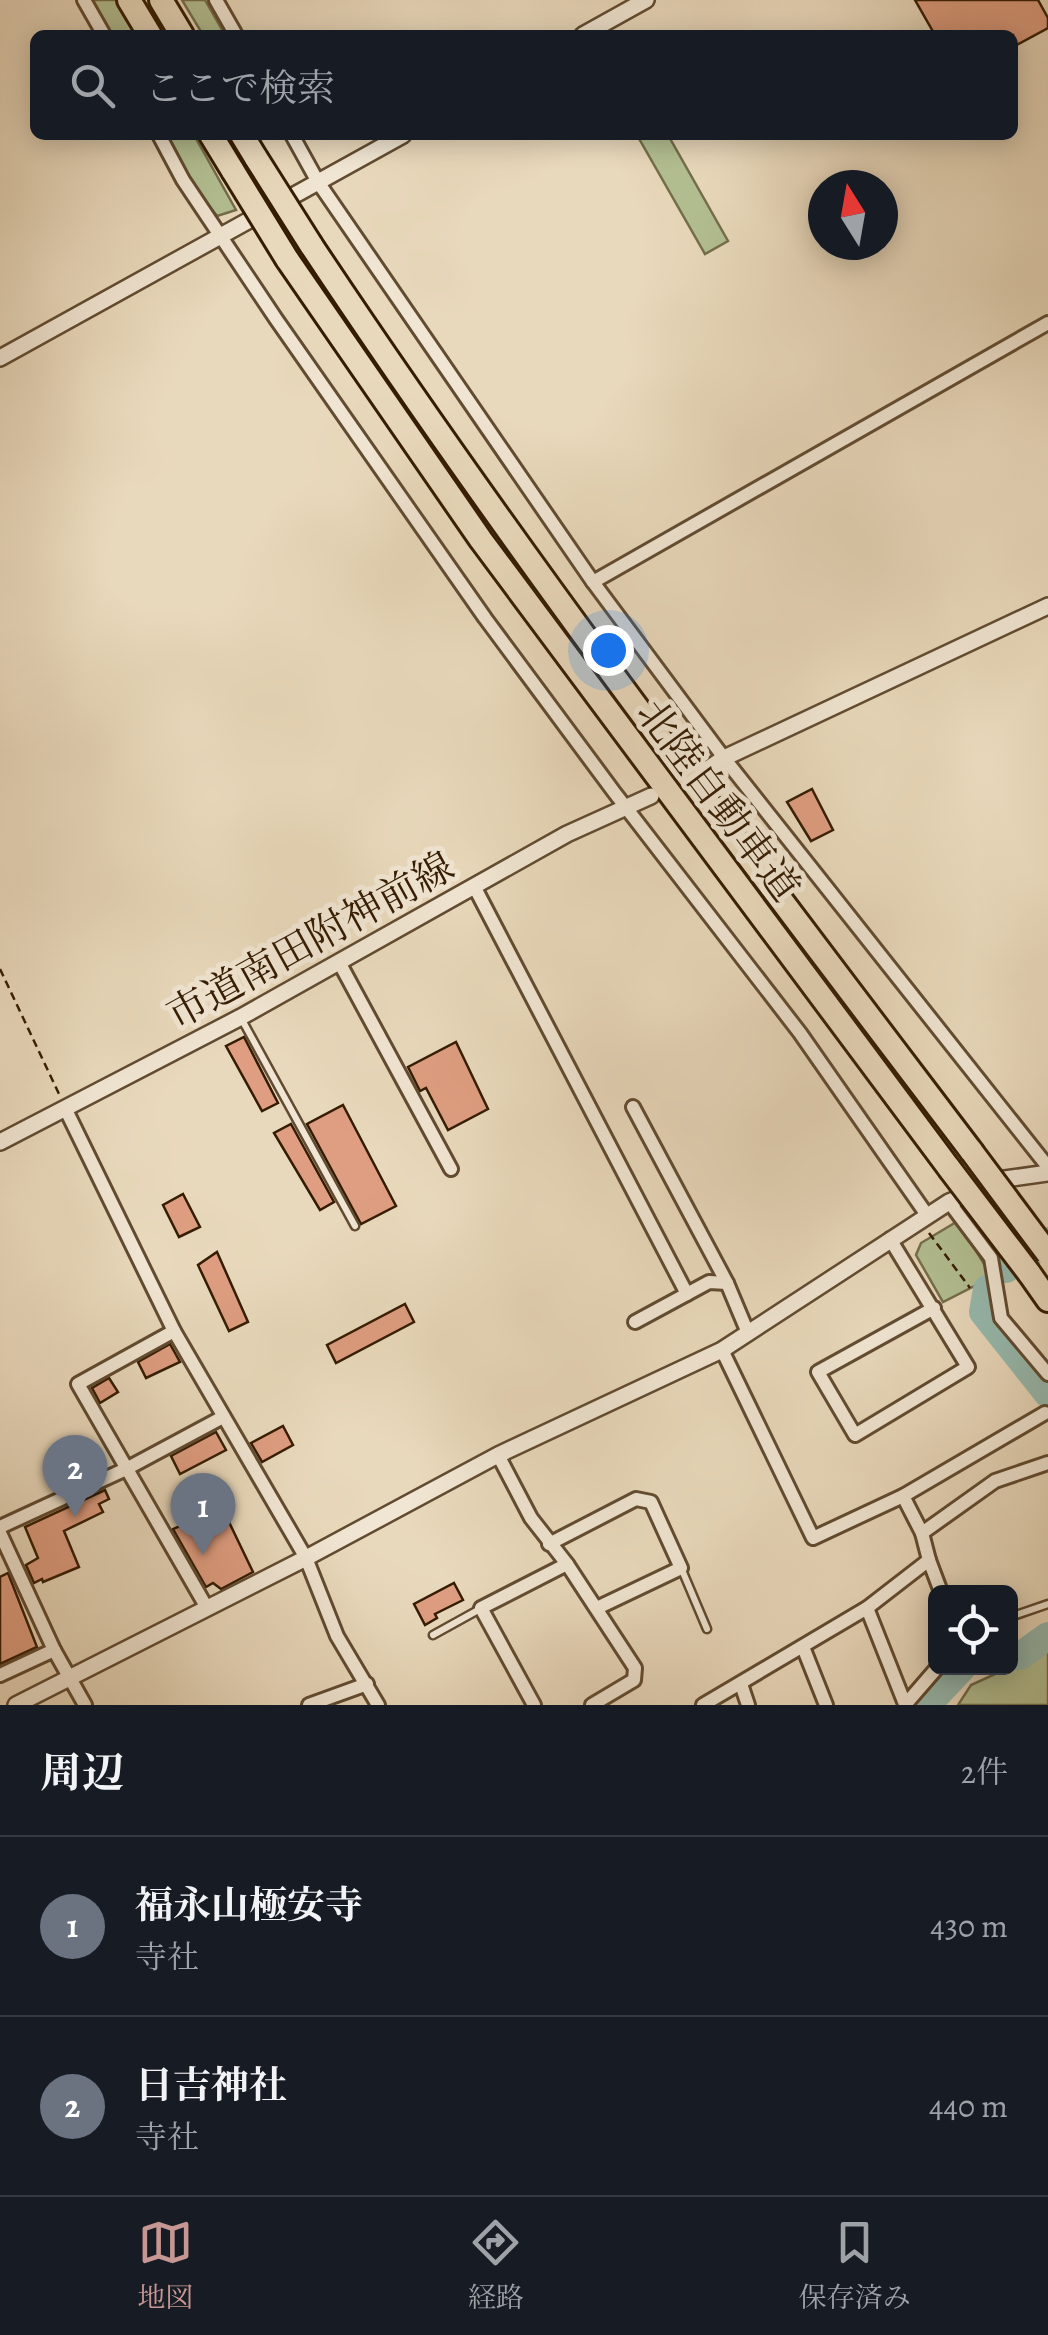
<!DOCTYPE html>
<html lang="ja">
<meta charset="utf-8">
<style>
:root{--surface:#171b24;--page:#20242c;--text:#f1f3f6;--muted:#9ea1a6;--line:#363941;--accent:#c59692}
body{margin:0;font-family:Alegreya,"Noto Serif JP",serif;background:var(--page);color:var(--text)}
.controls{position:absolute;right:30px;bottom:30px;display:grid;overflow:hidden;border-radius:15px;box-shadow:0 5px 25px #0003}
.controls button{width:90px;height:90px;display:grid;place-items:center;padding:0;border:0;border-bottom:2px solid var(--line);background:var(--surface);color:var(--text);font:50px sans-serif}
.compass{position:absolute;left:808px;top:170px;width:90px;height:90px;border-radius:50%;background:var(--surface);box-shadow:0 5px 25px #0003;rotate:349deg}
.you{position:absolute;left:608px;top:650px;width:35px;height:35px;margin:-25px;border:8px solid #fff;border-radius:50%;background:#1a73e8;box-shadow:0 0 0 15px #1a73e833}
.badge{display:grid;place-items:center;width:65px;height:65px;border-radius:50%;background:var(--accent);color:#fff;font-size:32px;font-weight:700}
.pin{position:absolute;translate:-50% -82px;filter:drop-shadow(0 2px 5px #0008)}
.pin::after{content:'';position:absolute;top:52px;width:35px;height:30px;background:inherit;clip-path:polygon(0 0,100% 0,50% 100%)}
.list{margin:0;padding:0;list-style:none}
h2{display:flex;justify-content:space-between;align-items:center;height:130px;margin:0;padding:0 40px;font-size:42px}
h2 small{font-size:32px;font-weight:400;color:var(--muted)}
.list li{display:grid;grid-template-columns:65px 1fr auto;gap:30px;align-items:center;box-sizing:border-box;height:180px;padding:0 40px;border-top:2px solid var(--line)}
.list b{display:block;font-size:38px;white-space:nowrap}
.list p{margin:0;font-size:32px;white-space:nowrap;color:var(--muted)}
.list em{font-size:32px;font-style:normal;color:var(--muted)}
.icon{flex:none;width:55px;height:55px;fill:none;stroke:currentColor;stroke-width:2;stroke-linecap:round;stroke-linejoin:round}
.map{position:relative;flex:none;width:1048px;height:1705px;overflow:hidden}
.search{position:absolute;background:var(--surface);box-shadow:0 5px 25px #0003;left:30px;right:30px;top:30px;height:110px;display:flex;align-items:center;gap:25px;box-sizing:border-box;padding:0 35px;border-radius:15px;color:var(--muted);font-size:38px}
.sheet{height:490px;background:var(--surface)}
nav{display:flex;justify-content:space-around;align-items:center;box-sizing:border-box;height:140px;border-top:2px solid var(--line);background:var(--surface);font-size:28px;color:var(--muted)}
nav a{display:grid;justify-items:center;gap:5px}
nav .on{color:var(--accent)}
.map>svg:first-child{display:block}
</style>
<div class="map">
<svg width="1048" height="1705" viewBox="0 0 1048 1705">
<rect width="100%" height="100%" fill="#e9d9bc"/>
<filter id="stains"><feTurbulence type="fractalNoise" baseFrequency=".002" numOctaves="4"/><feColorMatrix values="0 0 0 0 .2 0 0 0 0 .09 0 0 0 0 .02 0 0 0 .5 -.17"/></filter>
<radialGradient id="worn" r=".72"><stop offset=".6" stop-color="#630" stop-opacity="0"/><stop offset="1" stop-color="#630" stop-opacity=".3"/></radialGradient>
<g fill="#b3c093" stroke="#746e4b" stroke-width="2.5">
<polygon points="90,0 118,0 138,35 109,35"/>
<polygon points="182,0 205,0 225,35 203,35"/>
<polygon points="163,135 194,135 236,210 217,216 183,173"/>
<polygon points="637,135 668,135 728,241 705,254"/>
<polygon points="958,1221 992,1277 943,1302 916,1255 921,1243"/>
<polygon points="1048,1650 1048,1705 958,1705 971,1685"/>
</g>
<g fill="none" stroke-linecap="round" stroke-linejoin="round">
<g stroke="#97baaf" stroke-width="28">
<polyline points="1006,1269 1048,1241"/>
<polyline points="987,1289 983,1312 1048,1394"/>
<polyline points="1010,1656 1020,1656 1048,1636"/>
<polyline points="927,1705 962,1668"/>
</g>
</g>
<g fill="#df9e81" stroke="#341c03" stroke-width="2.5">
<polygon points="915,0 1038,0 1048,18 1048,28 1013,47 1013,35 935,35"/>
<polygon points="812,789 833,830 811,841 787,802"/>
<polygon points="244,1037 278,1103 262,1111 226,1046"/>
<polygon points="456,1042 488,1109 448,1130 426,1088 420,1091 408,1067"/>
<polygon points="343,1105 396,1206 361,1224 307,1124"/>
<polygon points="291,1124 334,1202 320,1210 274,1133"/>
<polygon points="183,1194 200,1227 179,1237 163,1205"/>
<polygon points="217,1252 248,1322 229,1331 198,1265"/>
<polygon points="405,1304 414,1322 336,1363 327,1345"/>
<polygon points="170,1344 180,1362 146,1378 138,1362"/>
<polygon points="109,1378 118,1392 100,1403 92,1388"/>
<polygon points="283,1426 293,1445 262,1462 251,1443"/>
<polygon points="216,1432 226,1450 180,1474 171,1456"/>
<polygon points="105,1490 109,1499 99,1504 103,1512 64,1531 79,1567 43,1582 42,1579 34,1583 26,1565 38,1558 25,1527"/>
<polygon points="210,1513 216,1526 228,1520 253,1572 221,1589 213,1583 206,1587 173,1529"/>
<polygon points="8,1573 37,1647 0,1664 0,1577"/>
<polygon points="454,1583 463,1600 435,1614 437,1618 425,1625 414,1604"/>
</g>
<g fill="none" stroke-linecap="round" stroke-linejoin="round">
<g stroke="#614b31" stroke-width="11">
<g id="service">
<polyline points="241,1018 355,1226"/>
<polyline points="682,1570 707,1629"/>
<polyline points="1016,1615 1048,1604"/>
<polyline points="433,1635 480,1609"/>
</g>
</g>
<g stroke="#614b31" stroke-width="18">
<g id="minor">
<polyline points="84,0 104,35"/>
<polyline points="216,0 236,35"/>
<polyline points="159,135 183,180 276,319 485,618 614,792 800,1033 927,1215"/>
<polyline points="292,135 318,182 593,582 724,758 1048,1167"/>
<polyline points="593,582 1048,323"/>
<polyline points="474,886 687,1294"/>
<polyline points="339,962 451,1169"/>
<polyline points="633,1107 727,1283 748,1333"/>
<polyline points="66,1110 174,1331 306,1558 337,1636 378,1705"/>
<polyline points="949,1202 991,1258 1001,1318 1048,1374"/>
<polyline points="890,1239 968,1367 855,1435 818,1372 934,1308"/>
<polyline points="635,1322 709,1282 727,1283"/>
<polyline points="174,1331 78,1384 207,1608"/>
<polyline points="722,1350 813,1538 903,1496 1045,1413"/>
<polyline points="498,1455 531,1518 567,1564 635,1668 634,1680 592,1705"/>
<polyline points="903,1496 922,1533 929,1560"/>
<polyline points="0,1527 126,1469 223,1417"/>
<polyline points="0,1533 54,1650 85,1705"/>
<polyline points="922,1533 995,1481 1048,1463"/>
<polyline points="549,1544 636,1499 651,1502 681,1568 597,1608"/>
<polyline points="867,1608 905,1704"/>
<polyline points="803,1647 826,1705"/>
<polyline points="0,1675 54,1650"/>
<polyline points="741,1684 748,1705"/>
<polyline points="309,1705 367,1684"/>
<polyline points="534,1705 481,1608 567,1564"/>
<polyline points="703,1705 867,1608 929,1560 941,1592"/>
<polyline points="905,1705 937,1668"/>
</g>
</g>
<g stroke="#614b31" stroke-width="20">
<g id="tertiary">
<polyline points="583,35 646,0"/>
<polyline points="0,358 403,135"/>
<polyline points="705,771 724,758 1048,606"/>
<polyline points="0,1142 241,1017 567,834 651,796"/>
<polyline points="16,1705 306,1558 498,1455 722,1350 949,1202 1005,1179 1048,1173"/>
</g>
</g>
<g stroke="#341c03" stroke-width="28">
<g id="motorway">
<polyline points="129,0 150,35"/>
<polyline points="161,0 182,35"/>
<polyline points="211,135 233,171"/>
<polyline points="242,135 256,158"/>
<path d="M311,245C518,557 746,854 972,1152"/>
<polyline points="287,259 481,540 949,1168"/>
<polyline points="1029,1273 1048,1300"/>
</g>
</g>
<g stroke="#341c03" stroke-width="2.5" stroke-dasharray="8 5" stroke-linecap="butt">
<polyline points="0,969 59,1094"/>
<polyline points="929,1233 970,1288"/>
</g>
<use href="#service" stroke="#f1e6d3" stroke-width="6"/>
<use href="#minor" stroke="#f1e6d3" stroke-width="12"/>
<use href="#tertiary" stroke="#f1e6d3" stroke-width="15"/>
<use href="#motorway" stroke="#e9d9bc" stroke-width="22"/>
<g stroke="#341c03" stroke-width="28" stroke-linecap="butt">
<g id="motorway-bridge">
<polyline points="256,158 311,245"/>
<polyline points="233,171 287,259"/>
<polyline points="972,1152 1048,1254"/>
<polyline points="949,1168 1029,1273"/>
</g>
</g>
<use href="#motorway-bridge" stroke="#e9d9bc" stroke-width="22"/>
</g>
<g text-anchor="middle" stroke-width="10" stroke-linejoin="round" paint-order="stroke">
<g font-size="40" fill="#341c03" stroke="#f1e6d3">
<text transform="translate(719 800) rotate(53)" y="14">北陸自動車道</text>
<text transform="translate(310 940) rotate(-29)" y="14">市道南田附神前線</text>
</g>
</g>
<rect width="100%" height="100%" filter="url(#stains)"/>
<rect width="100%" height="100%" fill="url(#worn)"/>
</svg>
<div class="controls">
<button><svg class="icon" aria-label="locate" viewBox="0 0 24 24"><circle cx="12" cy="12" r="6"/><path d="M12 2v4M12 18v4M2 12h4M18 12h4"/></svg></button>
</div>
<svg class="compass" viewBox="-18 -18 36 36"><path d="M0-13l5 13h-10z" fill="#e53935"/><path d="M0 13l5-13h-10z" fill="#9ea1a6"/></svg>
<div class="you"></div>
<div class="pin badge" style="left:203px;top:1555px;background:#6b7280">1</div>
<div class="pin badge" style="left:75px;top:1517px;background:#6b7280">2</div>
<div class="search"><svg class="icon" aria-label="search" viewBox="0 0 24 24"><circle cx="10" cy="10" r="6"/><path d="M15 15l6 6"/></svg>ここで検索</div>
</div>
<section class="sheet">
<h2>周辺<small>2件</small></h2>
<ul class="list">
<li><span class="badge" style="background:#6b7280">1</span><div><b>福永山極安寺</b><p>寺社</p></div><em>430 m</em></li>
<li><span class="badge" style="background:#6b7280">2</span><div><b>日吉神社</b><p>寺社</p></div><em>440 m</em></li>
</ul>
</section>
<nav>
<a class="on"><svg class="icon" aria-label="map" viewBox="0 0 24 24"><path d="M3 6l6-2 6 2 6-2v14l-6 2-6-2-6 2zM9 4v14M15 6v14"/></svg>地図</a>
<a><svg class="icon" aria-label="directions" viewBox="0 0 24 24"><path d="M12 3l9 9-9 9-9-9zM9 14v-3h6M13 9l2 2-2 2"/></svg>経路</a>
<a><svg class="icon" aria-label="saved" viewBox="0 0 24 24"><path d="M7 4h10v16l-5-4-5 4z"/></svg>保存済み</a>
</nav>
